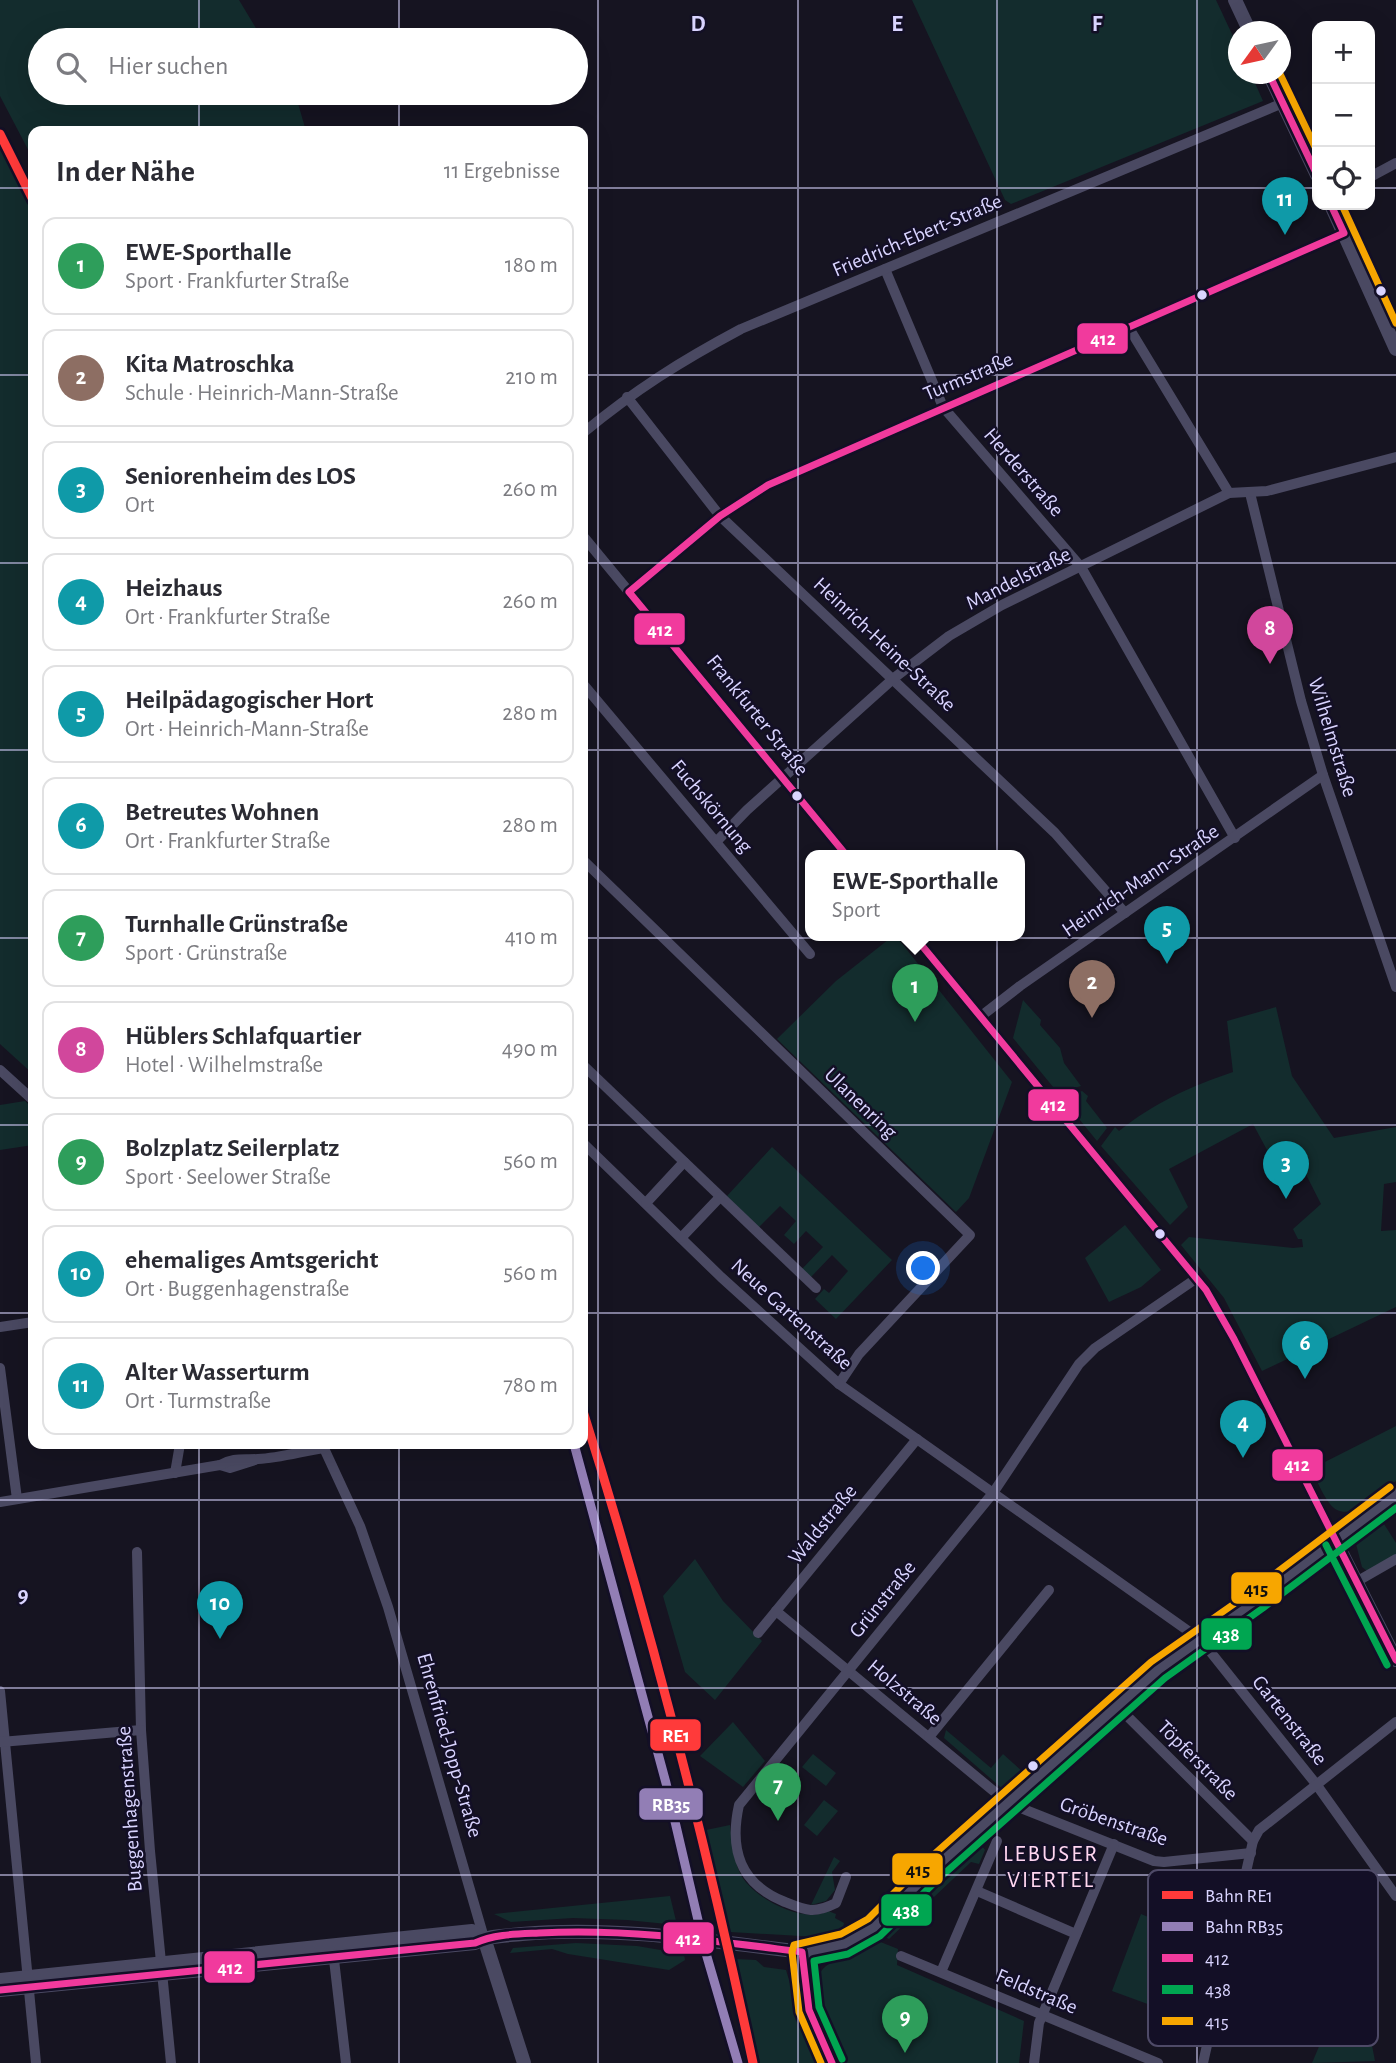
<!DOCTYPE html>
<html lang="de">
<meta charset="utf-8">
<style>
:root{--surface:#fff;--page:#f7f7f7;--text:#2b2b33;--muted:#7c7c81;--line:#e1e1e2;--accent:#9591b1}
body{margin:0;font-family:"Alegreya Sans",sans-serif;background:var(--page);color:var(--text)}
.controls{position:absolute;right:21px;top:21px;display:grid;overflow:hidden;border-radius:14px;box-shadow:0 7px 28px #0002}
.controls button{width:63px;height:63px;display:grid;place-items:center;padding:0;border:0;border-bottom:2px solid var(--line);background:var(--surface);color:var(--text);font:35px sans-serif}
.compass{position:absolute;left:1228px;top:21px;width:63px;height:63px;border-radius:50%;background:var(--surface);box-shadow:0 7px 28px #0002;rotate:237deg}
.you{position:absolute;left:924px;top:1269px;width:24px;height:24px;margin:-18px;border:5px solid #fff;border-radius:50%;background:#1a73e8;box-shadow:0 0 0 10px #1a73e833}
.badge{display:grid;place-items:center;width:46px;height:46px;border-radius:50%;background:var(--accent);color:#fff;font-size:23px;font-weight:700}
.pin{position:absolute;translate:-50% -58px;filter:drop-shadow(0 2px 4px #0008)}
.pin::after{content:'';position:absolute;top:37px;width:24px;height:21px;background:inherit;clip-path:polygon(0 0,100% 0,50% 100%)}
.popup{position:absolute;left:805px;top:850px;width:220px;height:91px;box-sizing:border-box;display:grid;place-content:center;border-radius:14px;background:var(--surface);filter:drop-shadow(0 2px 5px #0005);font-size:23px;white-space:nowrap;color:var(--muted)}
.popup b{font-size:26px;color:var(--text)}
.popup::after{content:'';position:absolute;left:50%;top:100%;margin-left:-14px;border:14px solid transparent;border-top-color:var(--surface)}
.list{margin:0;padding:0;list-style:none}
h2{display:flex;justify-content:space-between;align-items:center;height:91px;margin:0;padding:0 28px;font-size:30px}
h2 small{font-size:23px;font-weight:400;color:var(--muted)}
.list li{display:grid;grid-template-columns:46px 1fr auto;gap:21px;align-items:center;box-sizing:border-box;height:98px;margin:0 14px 14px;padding:0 14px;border:2px solid var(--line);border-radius:14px}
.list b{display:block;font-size:26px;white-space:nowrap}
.list p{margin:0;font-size:23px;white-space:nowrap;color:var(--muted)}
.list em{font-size:23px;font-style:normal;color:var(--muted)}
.icon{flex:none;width:38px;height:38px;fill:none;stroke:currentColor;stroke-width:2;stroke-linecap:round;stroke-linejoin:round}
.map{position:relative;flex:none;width:1396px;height:2063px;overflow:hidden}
.search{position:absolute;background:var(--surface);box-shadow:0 7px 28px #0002;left:28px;top:28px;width:560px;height:77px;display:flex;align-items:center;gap:18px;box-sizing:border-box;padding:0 24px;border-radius:38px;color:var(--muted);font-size:26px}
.panel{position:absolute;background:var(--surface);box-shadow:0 7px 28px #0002;left:28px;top:126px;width:560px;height:1323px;border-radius:14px}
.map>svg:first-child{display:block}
</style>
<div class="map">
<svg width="1396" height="2063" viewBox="0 0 1396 2063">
<rect width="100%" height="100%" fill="#161421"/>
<g fill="#132c2d">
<polygon points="0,0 239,0 263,40 40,40 40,93 295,93 306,131 33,131 33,159 0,96"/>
<polygon points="912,0 1216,0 1238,47 1238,74 1251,74 1263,101 1011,204 1005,200"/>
<polygon points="0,146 33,212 33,1074 0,1044"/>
<polygon points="893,936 896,936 1012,1082 969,1198 956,1212 777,1039 836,981"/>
<polygon points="1023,1000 1041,1020 1040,1025 1060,1048 1064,1063 1081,1086 1058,1093 1013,1038"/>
<path d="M1276,1007L1292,1076L1334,1138L1396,1127V1182L1384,1184L1381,1231L1396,1230V1307L1262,1371L1224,1298L1181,1245L1189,1237L1293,1248L1303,1247L1302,1239H1298L1293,1229L1321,1204L1294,1151L1273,1161L1253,1124L1169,1169L1188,1207L1170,1225L1101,1146L1115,1127L1119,1131C1154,1103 1191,1086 1233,1072L1227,1021Z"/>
<polygon points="1082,1091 1088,1096 1086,1101 1107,1128 1097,1141 1062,1098"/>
<polygon points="25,1101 33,1109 33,1145 0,1150 0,1105"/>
<polygon points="772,1147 892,1260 836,1319 815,1299 824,1289 829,1293 848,1271 832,1255 811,1277 802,1269 823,1247 806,1231 794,1244 784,1235 796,1221 780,1206 758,1228 727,1196"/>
<polygon points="1125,1225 1161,1270 1141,1287 1109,1302 1085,1258"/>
<path d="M1396,1426V1481C1379,1493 1348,1527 1330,1504C1322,1494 1317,1480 1311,1469Z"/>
<polygon points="1384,1524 1396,1543 1396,1556 1367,1571 1362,1567 1356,1544 1372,1529"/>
<polygon points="695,1559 723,1601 762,1641 715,1700 685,1672 663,1596"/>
<polygon points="733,1722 765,1761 743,1787 700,1756"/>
<polygon points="946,1730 991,1768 1003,1754 1024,1773 1005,1791 944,1738"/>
<polygon points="813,1754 836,1773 826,1786 802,1767"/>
<polygon points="824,1800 838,1811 817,1836 804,1825"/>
<path d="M730,1825C732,1841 733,1858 740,1873C751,1897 803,1925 828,1911L836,1914L835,1918L844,1923L842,1932L818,1937L730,1932L706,1830Z"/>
<polygon points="976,1846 982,1846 985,1850 979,1864 971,1862 916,1914 908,1907"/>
<polygon points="834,1857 840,1861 832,1872 835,1890 826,1901 811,1905"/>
<polygon points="670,1896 677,1925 627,1920 573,1918 511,1922 494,1914"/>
<polygon points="1162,1909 1188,1919 1164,2010 1112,1991 1141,1914 1158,1921"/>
<polygon points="904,1910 912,1917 889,1939 883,1936"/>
<polygon points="1303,1910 1309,1911 1331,1945 1346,1935 1353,1946 1375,2061 1312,2063 1323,2037 1290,2022 1273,1996 1278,1969 1237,1959 1241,1940 1282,1950 1287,1924"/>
<path d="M878,1941L898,1949L897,1965L1024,2021L1019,2063H843C832,2042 798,1982 829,1964C846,1954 863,1952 878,1941Z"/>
<polygon points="576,1943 637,1946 684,1954 685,1960 669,1970 568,1954 552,1949 510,1953 513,1948"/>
<polygon points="736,1959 756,1960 764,1967 786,1970 803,2027 822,2063 760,2063"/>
</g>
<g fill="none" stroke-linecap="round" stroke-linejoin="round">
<g stroke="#4a4962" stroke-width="10">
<polyline points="1370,177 1396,163"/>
<polyline points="885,269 943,407 1081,567 1235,838"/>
<polyline points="1129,328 1229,493"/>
<polyline points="627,397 720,516 1055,833 1125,913"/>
<path d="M583,433C635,390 681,361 741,329L1283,103"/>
<polyline points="1250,493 1301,701 1323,775 1396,987"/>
<polyline points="583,536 847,856"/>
<polyline points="629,592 720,516 768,485 1344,233"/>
<polyline points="583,684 810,954"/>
<polyline points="717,841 747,810 894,678 949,636 1002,605 1229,493 1267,491 1396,457"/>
<polyline points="583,860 970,1235 859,1354 839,1384"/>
<polyline points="914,936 1206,1290 1234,1339 1335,1540"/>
<polyline points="980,1017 1020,986 1323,775"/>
<polyline points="583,1065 816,1288"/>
<polyline points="0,1070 33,1100"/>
<polyline points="583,1143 721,1277 839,1384 1201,1640 1316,1784 1396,1896"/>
<polyline points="646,1203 684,1162"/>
<polyline points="681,1238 720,1197"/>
<polyline points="0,1327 33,1322"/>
<polyline points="0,1368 17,1499"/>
<polyline points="322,1444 360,1526 388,1607 484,1938"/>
<polyline points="220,1465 230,1468 255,1460"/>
<polyline points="175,1473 180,1444"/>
<path d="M0,1502L220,1465C234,1457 243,1460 258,1459C280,1458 303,1451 324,1448"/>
<polyline points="137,1552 141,1730 150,1851 171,2063"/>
<polyline points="1356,1582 1396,1559"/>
<polyline points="776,1611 1008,1803 1154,1861 1164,1862 1251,1853"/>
<polyline points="758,1633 917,1439"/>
<polyline points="0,1691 36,2063"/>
<polyline points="1117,1706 1253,1841"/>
<polyline points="929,1737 1049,1590"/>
<polyline points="1,1742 141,1730"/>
<path d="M846,1877L836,1903C814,1914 807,1911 785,1902C740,1884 729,1850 739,1805L993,1493L1079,1364L1095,1348L1197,1278"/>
<polyline points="977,1891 1076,1934"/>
<polyline points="333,1951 346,2063"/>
<polyline points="901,1956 1158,2063"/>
<polyline points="941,1972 997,1841"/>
<polyline points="1034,2063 1039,2023 1114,1844"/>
<polyline points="1203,2063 1253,1841 1259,1830 1396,1722"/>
</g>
<g stroke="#4a4962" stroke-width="14">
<polyline points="1235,0 1250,32"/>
<polyline points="1269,74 1317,175"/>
<polyline points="1331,205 1396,349"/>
<polyline points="1335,1540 1396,1660"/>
<polyline points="484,1938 524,2063"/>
<polyline points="802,1952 809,2010 832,2063"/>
<polyline points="0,1980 472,1931 484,1938"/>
<path d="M0,1990L475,1943C489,1935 506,1936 522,1934C615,1926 710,1941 802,1952C872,1948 883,1917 929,1873L1158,1670L1257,1600L1396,1495"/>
</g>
<g stroke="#130f26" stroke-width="12">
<g id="bus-1">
<polyline points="1269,74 1317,175"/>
<polyline points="847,856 629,592 720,516 768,485 1344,233 1331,205"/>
<polyline points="914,936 1206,1290 1234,1339 1396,1660"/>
<path d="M0,1990L475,1943C494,1934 518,1934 539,1933C627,1928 715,1941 802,1952L809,2010L832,2063"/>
</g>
</g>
<g stroke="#130f26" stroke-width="12">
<g id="bus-2">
<polyline points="1326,1545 1387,1665"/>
<polyline points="842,2059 819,2007 814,1961 848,1954 880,1936 936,1881 1165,1678 1263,1608 1396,1508"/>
</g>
</g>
<g stroke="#130f26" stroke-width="12">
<g id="bus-3">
<polyline points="1280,74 1317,151"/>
<polyline points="1342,205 1396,323"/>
<polyline points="821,2063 799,2012 792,1952 794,1945 841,1934 868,1919 922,1865 1151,1662 1251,1592 1390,1487"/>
</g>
</g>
<use href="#bus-1" stroke="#f13a9d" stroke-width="7"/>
<use href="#bus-2" stroke="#00a651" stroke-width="7"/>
<use href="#bus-3" stroke="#f7a600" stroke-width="7"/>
<g stroke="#130f26" stroke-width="14">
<g id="rail-1">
<polyline points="0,134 33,200"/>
<path d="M583,1411C651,1626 706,1843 753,2063"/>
</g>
</g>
<g stroke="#130f26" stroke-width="14">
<polyline id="rail-2" points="574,1444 666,1783 705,1950 738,2063"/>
</g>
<use href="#rail-1" stroke="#ff3a3a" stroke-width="9"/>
<use href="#rail-2" stroke="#927eb5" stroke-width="9"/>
</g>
<path fill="none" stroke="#d9d4ff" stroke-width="2" stroke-opacity="0.55" d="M199,0V40M399,0V40M598,0V2063M798,0V2063M997,0V2063M1197,0V2063M199,93V131M399,93V131M0,188H33M583,188H1317M1370,188H1396M0,375H33M583,375H1396M0,563H33M583,563H1396M0,750H33M583,750H1396M0,938H33M583,938H1396M0,1125H33M583,1125H1396M0,1313H33M583,1313H1396M199,1444V2063M399,1444V2063M0,1500H1396M0,1688H1396M0,1875H1396"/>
<g fill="#d9d4ff" stroke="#130f26" stroke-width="2.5">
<circle cx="1381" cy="291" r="6"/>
<circle cx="1202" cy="295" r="6"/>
<circle cx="797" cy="796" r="6"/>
<circle cx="1160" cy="1234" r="6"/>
<circle cx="1033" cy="1766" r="6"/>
</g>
<g text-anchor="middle" stroke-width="5" stroke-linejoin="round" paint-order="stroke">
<g font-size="21" fill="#d9d4ff" stroke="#130f26">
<text transform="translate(917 235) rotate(-23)" y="7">Friedrich-Ebert-Straße</text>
<text transform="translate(968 376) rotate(-23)" y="7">Turmstraße</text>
<text transform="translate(1024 472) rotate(49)" y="7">Herderstraße</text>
<text transform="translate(1018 578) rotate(-27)" y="7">Mandelstraße</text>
<text transform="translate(885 644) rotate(43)" y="7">Heinrich-Heine-Straße</text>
<text transform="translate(758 715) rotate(51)" y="7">Frankfurter Straße</text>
<text transform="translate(1333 737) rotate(73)" y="7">Wilhelmstraße</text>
<text transform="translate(712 806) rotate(50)" y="7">Fuchskörnung</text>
<text transform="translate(1140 880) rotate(-34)" y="7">Heinrich-Mann-Straße</text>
<text transform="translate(861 1103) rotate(44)" y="7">Ulanenring</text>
<text transform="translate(792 1314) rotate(42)" y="7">Neue Gartenstraße</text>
<text transform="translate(822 1524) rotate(-51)" y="7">Waldstraße</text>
<text transform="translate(882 1599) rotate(-51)" y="7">Grünstraße</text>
<text transform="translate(905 1692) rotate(40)" y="7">Holzstraße</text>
<text transform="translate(1290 1720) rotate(52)" y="7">Gartenstraße</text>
<text transform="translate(450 1745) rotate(74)" y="7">Ehrenfried-Jopp-Straße</text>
<text transform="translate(1198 1760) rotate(45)" y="7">Töpferstraße</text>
<text transform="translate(129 1809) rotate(-94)" y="7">Buggenhagenstraße</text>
<text transform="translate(1114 1821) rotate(19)" y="7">Gröbenstraße</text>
<text transform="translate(1037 1991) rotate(23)" y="7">Feldstraße</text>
</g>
<g font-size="23" letter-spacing="2" fill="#ffd6f0" stroke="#130f26">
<text x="1051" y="1861">LEBUSER<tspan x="1051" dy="26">VIERTEL</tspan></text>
</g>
</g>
<rect x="1148" y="1870" width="230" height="176" rx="10" fill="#130f26" stroke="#4e4a67" stroke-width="2"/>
<rect x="1162" y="1891" width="31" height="8" fill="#ff3a3a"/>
<rect x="1162" y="1922" width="31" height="9" fill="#927eb5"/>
<rect x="1162" y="1954" width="31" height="8" fill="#f13a9d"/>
<rect x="1162" y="1985" width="31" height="9" fill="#00a651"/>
<rect x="1162" y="2017" width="31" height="8" fill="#f7a600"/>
<g font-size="19" fill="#d9d4ff">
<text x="1205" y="1902">Bahn RE1</text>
<text x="1205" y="1933">Bahn RB35</text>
<text x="1205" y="1965">412</text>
<text x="1205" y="1996">438</text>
<text x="1205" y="2028">415</text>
</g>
<g font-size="23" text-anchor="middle" font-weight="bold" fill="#d9d4ff" stroke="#130f26" stroke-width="5" stroke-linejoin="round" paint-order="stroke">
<text x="698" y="31">D</text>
<text x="897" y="31">E</text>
<text x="1097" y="31">F</text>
<text x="23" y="1602">9</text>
</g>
<g stroke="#130f26" stroke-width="2.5">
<rect x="1076" y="322" width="53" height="33" rx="7" fill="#f13a9d"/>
<rect x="633" y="612" width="53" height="34" rx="7" fill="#f13a9d"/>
<rect x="1027" y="1088" width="53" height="34" rx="7" fill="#f13a9d"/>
<rect x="1271" y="1448" width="53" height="34" rx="7" fill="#f13a9d"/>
<rect x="1230" y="1571" width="53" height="34" rx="7" fill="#f7a600"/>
<rect x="1200" y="1617" width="53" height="34" rx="7" fill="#00a651"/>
<rect x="649" y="1718" width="53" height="34" rx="7" fill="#ff3a3a"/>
<rect x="638" y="1787" width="66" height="34" rx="7" fill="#927eb5"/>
<rect x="891" y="1852" width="53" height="34" rx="7" fill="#f7a600"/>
<rect x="880" y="1893" width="53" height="34" rx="7" fill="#00a651"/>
<rect x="662" y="1921" width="53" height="34" rx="7" fill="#f13a9d"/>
<rect x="203" y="1950" width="53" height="34" rx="7" fill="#f13a9d"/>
</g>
<g font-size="19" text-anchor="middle" font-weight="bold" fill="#fff">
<text x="1103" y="345">412</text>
<text x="660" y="636">412</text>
<text x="1053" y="1111">412</text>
<text x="1297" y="1471">412</text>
<text x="1226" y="1641">438</text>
<text x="676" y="1742">RE1</text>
<text x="671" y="1811">RB35</text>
<text x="906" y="1917">438</text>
<text x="688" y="1945">412</text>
<text x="230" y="1974">412</text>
</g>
<g font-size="19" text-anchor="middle" font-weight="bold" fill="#111">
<text x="1256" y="1595">415</text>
<text x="918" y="1876">415</text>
</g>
</svg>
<div class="controls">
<button>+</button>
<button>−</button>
<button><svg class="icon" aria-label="locate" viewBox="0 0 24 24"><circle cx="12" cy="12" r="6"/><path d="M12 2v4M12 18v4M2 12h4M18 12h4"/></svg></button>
</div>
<svg class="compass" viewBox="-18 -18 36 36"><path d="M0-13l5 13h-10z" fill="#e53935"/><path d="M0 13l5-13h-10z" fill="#7c7c81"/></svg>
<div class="you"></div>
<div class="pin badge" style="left:915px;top:1022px;background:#2e9e5b">1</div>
<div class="popup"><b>EWE-Sporthalle</b>Sport</div>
<div class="pin badge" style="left:1092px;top:1018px;background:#8d6e63">2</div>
<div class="pin badge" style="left:1286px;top:1199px;background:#0f9aa8">3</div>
<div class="pin badge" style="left:1243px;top:1458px;background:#0f9aa8">4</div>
<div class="pin badge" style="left:1167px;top:964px;background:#0f9aa8">5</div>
<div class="pin badge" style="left:1305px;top:1379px;background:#0f9aa8">6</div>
<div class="pin badge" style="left:778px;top:1821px;background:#2e9e5b">7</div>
<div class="pin badge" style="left:1270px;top:664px;background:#d1479c">8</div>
<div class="pin badge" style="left:905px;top:2053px;background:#2e9e5b">9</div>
<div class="pin badge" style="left:220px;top:1639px;background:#0f9aa8">10</div>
<div class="pin badge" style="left:1285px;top:235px;background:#0f9aa8">11</div>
<div class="search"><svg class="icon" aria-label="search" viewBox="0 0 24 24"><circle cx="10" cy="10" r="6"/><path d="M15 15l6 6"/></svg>Hier suchen</div>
<section class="panel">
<h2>In der Nähe<small>11 Ergebnisse</small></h2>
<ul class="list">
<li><span class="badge" style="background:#2e9e5b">1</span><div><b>EWE-Sporthalle</b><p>Sport · Frankfurter Straße</p></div><em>180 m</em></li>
<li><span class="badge" style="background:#8d6e63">2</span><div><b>Kita Matroschka</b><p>Schule · Heinrich-Mann-Straße</p></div><em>210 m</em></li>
<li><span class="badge" style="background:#0f9aa8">3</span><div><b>Seniorenheim des LOS</b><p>Ort</p></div><em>260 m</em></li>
<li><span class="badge" style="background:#0f9aa8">4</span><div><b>Heizhaus</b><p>Ort · Frankfurter Straße</p></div><em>260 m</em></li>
<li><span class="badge" style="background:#0f9aa8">5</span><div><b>Heilpädagogischer Hort</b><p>Ort · Heinrich-Mann-Straße</p></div><em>280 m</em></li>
<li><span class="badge" style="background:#0f9aa8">6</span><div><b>Betreutes Wohnen</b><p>Ort · Frankfurter Straße</p></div><em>280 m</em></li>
<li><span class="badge" style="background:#2e9e5b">7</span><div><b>Turnhalle Grünstraße</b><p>Sport · Grünstraße</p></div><em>410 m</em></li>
<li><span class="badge" style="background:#d1479c">8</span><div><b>Hüblers Schlafquartier</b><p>Hotel · Wilhelmstraße</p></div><em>490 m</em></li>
<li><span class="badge" style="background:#2e9e5b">9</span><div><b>Bolzplatz Seilerplatz</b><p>Sport · Seelower Straße</p></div><em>560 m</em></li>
<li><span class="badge" style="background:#0f9aa8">10</span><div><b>ehemaliges Amtsgericht</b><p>Ort · Buggenhagenstraße</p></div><em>560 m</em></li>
<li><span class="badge" style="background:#0f9aa8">11</span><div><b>Alter Wasserturm</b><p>Ort · Turmstraße</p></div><em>780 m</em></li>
</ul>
</section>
</div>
